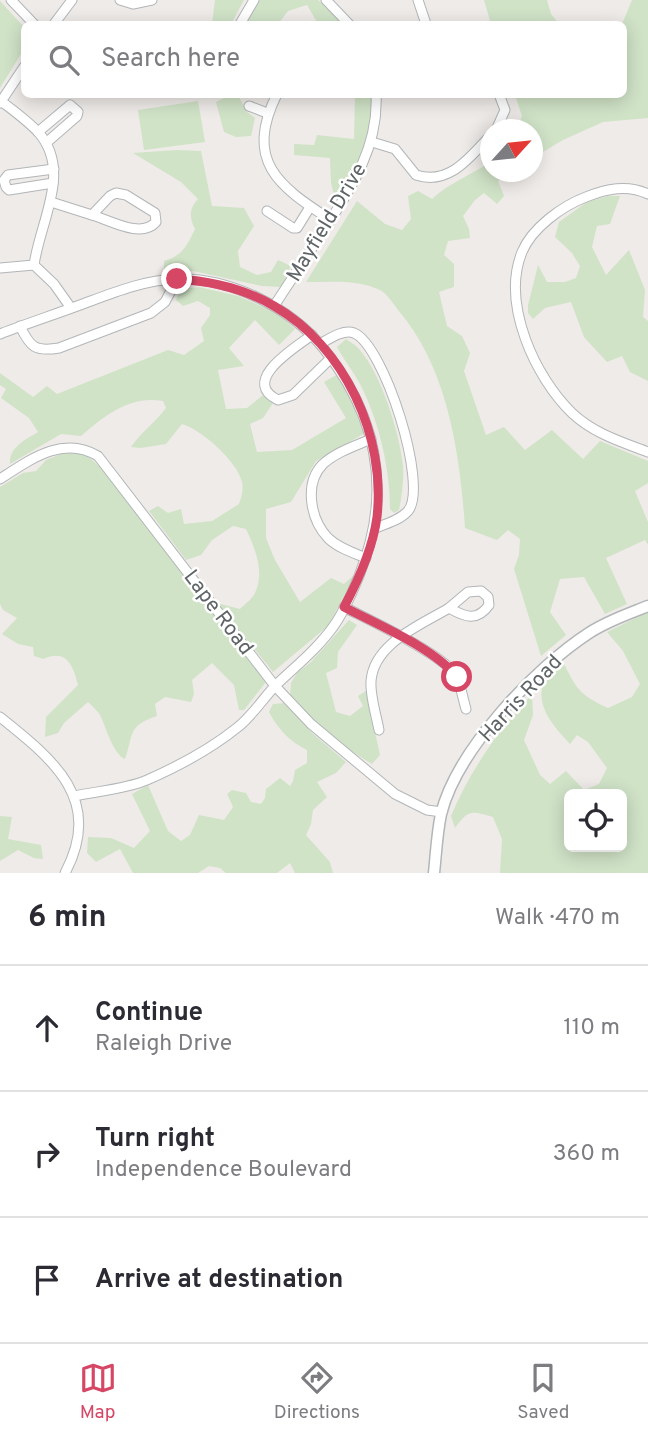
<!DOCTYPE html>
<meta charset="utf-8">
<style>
:root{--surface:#fff;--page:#f7f7f7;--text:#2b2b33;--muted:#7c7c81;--line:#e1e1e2;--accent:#d64766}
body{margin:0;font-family:Overpass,sans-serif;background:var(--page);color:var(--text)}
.controls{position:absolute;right:21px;bottom:21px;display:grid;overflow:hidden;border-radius:10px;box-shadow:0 4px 18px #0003}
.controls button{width:63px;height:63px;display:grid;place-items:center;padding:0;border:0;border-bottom:2px solid var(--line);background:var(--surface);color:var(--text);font:35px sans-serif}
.compass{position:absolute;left:480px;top:119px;width:63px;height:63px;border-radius:50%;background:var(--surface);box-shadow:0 4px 18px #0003;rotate:63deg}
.stop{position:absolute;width:21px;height:21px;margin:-16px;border:5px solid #d64766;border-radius:50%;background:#fff}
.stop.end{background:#d64766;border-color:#fff;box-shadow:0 2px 7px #0008}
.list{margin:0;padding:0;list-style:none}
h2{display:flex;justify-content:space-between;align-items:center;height:91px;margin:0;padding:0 28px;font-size:30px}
h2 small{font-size:23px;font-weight:400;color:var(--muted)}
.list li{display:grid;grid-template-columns:46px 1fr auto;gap:21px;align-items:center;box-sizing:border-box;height:126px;padding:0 28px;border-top:2px solid var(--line)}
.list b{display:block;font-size:26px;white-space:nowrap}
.list p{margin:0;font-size:23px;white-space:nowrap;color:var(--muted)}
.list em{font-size:23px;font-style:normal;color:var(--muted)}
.icon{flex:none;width:38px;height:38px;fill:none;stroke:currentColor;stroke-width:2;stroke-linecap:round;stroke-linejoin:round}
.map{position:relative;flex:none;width:648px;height:873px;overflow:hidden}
.search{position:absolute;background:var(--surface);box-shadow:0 4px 18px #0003;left:21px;right:21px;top:21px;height:77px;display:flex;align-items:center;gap:18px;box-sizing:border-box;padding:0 24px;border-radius:10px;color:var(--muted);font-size:26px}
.sheet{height:469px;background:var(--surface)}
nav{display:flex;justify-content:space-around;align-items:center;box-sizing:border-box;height:98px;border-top:2px solid var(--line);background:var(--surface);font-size:19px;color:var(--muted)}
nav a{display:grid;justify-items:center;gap:4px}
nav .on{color:var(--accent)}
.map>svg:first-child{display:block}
</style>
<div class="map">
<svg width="648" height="873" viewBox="0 0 648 873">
<rect width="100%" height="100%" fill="#efebe8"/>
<g fill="#d0e3c7" fill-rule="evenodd">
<polygon points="215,0 244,0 231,24 212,24"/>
<polygon points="257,0 318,0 334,13 341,24 318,24 307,5 288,11 278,24 245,24"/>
<polygon points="484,0 547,0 551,14 559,24 491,24"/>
<polygon points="632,0 648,0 648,118 603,122 563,140 533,158 532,130 517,129 522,116 515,95 624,94 622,24"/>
<polygon points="0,1 24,27 24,49 0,88"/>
<path d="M355,95H372C370,141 364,161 335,199L331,183L330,158L294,155V144L314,145L317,135L354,139Z"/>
<polygon points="228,96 239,97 247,112 255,118 251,136 236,137 224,132 216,102"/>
<polygon points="198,101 205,142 144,150 138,110"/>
<path d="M176,150L201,151L212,206L244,208L254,226L238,251L240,267L257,275L271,272L278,260L291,266L281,287L262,286L193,271H164V261C182,256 187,246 195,229C189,217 189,209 198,199L181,182L133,153Z"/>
<path d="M490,162V172H511L498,181L504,196L497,204L484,193L475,200L463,216L469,229L470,238L448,241L444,255L454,264V287L439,292L447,326L462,336L470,353L464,371L486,435L504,427L525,450L552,430L583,459L600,441L648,461V483L635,491L648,522V545L645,540L606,558L627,604L605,614L584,577L560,579L550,612L566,635L541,656L514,569L519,555L520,539L508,530L497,540L465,528C460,454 448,368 398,310C393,303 387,294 380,290C357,279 331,282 306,282L357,201L385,224L402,230L411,219L408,196L418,191L432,199C449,183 471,175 490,162Z"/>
<polygon points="608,196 620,196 610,224 597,226 592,247 606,275 629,250 645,290 643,317 648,321 648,381 630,372 622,356 607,362 584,337 571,302 545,308 533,319 528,313 528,305 538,265 547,282 565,282 576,278 580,266 572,253 555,237 559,222 587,202"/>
<path d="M199,287L238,296L277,313L295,329L279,345L255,320L229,348L244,366L218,370L226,409L247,408L263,395L273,403L263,418L250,424L257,452L292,450L346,418L324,382L338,374L353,400L365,433L316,461L291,502L266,509V538L275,560L300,602L331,578L344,584L355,574L329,625L273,672L217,603L240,609C245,604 252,599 255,593C265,572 255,548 246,529L233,526L212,540L201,555L186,560L149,511L158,506L168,513L181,509L184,524L212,521L239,504C241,498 244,489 242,482C237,461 202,430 182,424L166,444L141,448L131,447C141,432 155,423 166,408L163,401C130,395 104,416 81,436L61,434L10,464C9,447 25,440 38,432L29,418L1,398L6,389L0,385V373L33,397L47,386L57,394L168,350L184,355L204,341L201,328L210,315V308L198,301L183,306L176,300L181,289Z"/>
<path d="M346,339C350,342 356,345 359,349C381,373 400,434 403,466C404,480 402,495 399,510L394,513L390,509C390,468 379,421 360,384C353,371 344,360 337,347Z"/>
<path d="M77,452L90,458L100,467L266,682L244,710H239L234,685L212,663L192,680L194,694L191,702L165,697L155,704L157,716C127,726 134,734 125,759C113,754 106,727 100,715C97,710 92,706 88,702L64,723L58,733L45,737L46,717L78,685C73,664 66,649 43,659L34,656L33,647L18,644L2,634L17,618L3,610L0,604V487L23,473L36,471L46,460L61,454Z"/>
<path d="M648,612V873H500L502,839L493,817C471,811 469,809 455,828L451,816C471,769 498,731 532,694L533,715L524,740L540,775L550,784L566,771L584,790L599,784L607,768L588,742L577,735L570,744C557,730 538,710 542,689C545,679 556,670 563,662C577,690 580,695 608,708L632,697L640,684L623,651L607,632ZM569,794H622V847H569Z"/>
<path d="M349,620L357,625L338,652L337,668L326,673L336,712L350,716L363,706L358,696L366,691L380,755L372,764C341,746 314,722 290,695L291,683L297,673L311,662Z"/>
<path d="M285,703L312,733L346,762L336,773L317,782L327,797L313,810L311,824L306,835L330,862L333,873H295L290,863L277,873H226L220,868L209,866L198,873H133L120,849L96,862L87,853L88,837L111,838L134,848L150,831L132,794L148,785L168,831L181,841L190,835L199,815L224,820L233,807L227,794L232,790L246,793L251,802L261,804L265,798L266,789L280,778L290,786L293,781L295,770L307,763V750C289,741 278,729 269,712L273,704Z"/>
<polygon points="0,816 12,817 8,839 41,845 43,859 34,858 18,850 0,861"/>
</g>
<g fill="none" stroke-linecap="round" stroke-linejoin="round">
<g stroke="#b2b6b8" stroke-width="11">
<g id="minor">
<polyline points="11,0 34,24"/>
<polyline points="120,0 133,4 152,0"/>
<polyline points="326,0 349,24"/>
<polyline points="418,0 426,24"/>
<polyline points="54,24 72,0"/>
<polyline points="240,24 254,0"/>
<path d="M277,94C244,161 278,186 331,220"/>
<path d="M1,101C14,111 28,121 39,133C72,172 40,221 34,265L54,284L71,308"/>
<polyline points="0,103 24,67"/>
<polyline points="249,106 267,113"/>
<polyline points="496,130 505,110 499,94"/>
<polyline points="38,132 70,105 78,112 77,116 46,143"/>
<path d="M372,142L395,149L416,175C449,186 470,157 490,136"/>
<polyline points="53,183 9,190 6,187 4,180 8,175 54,169"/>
<path d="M116,193L126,195L155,213L156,222C141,239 110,220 92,215L110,196Z"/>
<path d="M648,194C627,184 606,189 586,197C562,206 532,228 522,252C501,304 535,377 572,413C593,433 621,442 648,452"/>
<polyline points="51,202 92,215"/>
<polyline points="267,211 293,228 297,228 310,207"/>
<polyline points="0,268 34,265"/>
<path d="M274,306C290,282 306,257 322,233C350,190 379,148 376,94"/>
<path d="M20,326C30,347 35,352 59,348L151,313L165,302L177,279"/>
<path d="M0,334C26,324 53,315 80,305C110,294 143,280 176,279C230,277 290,307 324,349C379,418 392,494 359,576C352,593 344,612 333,627C317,649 297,665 277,684C264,697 253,715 238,727C212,748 179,766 147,780C126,789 98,791 75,796"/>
<path d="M312,335C296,347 239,381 278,400L293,395L331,358"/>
<path d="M320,344C329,339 343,329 354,333C384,345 429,486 408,511C400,520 386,524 375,528"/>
<path d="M0,479C31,459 63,435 98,456L275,686L311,724L395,794L427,810L442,812"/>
<path d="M366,558C354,553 338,548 328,538C310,519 304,483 323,464C336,452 355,446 371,439"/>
<path d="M481,591L488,597L489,605C477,622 465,617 449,608L468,592Z"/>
<path d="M344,607C369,620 445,655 457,677C461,687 463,699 466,709"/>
<path d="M0,717C54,760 104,800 65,873"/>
<path d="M379,730C376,714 370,696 371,681C374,643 421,625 449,608"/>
</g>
</g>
<g stroke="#b2b6b8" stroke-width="13">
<path id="tertiary" d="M434,873C436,854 437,833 441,814C457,750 535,668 589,633C607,621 628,614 648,606"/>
</g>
<use href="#minor" stroke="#fff" stroke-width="9"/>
<use href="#tertiary" stroke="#fff" stroke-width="10"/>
</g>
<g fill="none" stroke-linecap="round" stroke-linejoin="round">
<path stroke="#d64766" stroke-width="9" d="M177,279C210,281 245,289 274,306C345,347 386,436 377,517C373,548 359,579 344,607C378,625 434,648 457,677"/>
</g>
<g text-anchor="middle" stroke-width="5" stroke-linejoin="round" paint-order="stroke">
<g font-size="21" fill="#5f6466" stroke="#fff">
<text transform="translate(326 222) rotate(-59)" y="7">Mayfield Drive</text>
<text transform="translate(219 612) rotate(53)" y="7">Lape Road</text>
<text transform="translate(520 698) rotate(-47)" y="7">Harris Road</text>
</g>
</g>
</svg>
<div class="controls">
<button><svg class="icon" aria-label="locate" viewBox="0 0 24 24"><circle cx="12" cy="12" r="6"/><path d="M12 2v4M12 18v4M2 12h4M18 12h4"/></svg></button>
</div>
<svg class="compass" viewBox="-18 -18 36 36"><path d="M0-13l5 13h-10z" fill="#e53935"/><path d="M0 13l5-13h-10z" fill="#7c7c81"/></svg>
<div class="stop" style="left:457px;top:677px"></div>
<div class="stop end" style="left:177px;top:279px"></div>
<div class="search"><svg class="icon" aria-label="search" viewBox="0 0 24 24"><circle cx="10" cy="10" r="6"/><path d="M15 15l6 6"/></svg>Search here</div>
</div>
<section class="sheet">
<h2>6 min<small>Walk · 470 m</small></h2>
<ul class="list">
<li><svg class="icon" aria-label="ahead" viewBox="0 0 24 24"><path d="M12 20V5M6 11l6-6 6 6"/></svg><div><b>Continue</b><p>Raleigh Drive</p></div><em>110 m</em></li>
<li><svg class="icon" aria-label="right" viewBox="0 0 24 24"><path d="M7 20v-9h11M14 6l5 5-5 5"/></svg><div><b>Turn right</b><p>Independence Boulevard</p></div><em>360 m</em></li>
<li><svg class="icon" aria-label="arrive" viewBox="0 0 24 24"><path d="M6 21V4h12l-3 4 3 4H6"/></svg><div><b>Arrive at destination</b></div></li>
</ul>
</section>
<nav>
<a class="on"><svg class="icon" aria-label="map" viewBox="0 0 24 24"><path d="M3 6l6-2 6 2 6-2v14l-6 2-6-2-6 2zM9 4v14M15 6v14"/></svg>Map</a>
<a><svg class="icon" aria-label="directions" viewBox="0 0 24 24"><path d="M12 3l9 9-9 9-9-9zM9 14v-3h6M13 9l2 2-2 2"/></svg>Directions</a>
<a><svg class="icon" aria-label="saved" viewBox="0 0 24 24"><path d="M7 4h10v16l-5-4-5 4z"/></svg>Saved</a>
</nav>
